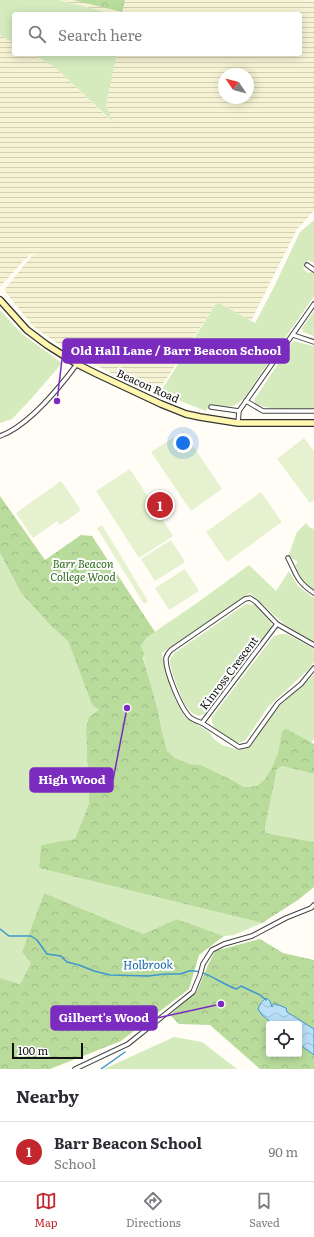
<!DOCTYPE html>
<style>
:root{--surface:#fff;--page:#f7f7f7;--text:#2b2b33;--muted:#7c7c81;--line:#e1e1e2;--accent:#c4262e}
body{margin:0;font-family:Literata,serif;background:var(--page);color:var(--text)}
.controls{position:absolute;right:12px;bottom:12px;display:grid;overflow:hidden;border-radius:4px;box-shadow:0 2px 10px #0003}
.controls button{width:36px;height:36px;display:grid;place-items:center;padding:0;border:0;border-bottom:1px solid var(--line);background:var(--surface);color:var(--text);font:20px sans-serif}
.compass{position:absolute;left:218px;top:68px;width:36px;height:36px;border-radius:50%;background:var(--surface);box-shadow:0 2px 10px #0003;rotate:305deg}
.scale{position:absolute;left:12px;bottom:10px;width:71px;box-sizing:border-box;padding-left:4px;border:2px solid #111;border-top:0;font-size:11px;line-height:14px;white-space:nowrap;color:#111;-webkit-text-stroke:3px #fff;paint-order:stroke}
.you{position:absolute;left:183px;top:443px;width:14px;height:14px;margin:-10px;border:3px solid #fff;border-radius:50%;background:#1a73e8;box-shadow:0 0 0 6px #1a73e833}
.badge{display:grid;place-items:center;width:26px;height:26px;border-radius:50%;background:var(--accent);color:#fff;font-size:13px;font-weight:700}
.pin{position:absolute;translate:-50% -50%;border:2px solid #fff;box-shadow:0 1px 4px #0006}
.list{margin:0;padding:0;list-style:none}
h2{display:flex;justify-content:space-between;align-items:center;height:52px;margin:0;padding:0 16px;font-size:17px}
h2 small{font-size:13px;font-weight:400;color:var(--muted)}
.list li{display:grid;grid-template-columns:26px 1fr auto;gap:12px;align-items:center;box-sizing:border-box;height:60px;padding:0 16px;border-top:1px solid var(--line)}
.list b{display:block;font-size:15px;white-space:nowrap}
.list p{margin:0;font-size:13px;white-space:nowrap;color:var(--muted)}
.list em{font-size:13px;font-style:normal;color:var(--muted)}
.icon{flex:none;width:22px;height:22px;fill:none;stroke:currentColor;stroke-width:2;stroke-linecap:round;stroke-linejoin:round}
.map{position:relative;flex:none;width:314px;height:1069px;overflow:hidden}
.search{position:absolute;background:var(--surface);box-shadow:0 2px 10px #0003;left:12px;right:12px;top:12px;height:44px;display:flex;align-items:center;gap:10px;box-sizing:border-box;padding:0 14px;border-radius:4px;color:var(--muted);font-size:15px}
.sheet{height:112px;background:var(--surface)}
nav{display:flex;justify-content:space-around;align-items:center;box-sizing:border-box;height:56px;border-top:1px solid var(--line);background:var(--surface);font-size:11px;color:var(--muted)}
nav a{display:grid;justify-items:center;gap:2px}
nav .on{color:var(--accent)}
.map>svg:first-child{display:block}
</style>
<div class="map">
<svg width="314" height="1069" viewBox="0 0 314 1069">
<defs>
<pattern id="farmland-rules" width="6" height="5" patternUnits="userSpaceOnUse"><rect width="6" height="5" fill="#f6f3d4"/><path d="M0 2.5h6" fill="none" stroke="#d2cfb5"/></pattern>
<pattern id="forest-crowns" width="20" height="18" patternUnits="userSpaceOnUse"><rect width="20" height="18" fill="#b9dc9c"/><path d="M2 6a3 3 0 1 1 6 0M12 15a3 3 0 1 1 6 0" fill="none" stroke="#9ebc85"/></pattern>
<pattern id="water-waves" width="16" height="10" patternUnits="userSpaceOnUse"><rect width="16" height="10" fill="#b9e0f7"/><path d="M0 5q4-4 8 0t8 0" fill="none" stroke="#9ebfd3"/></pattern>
</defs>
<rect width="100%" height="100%" fill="#fffdf5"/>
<path fill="url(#farmland-rules)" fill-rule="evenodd" d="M58,0H303L314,1V211L297,229L251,321L219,303L215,305L157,393L120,378L64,348L33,326L4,290L35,252L24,260L0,287V35L14,43V54H33L56,68L112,122L106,105L117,54H300V14H114ZM224,74H248V98H224Z"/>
<g fill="#d5ebbd">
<polygon points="0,0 58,0 114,14 14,14 14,43 0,35"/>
<polygon points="33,54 117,54 106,105 113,122 56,68"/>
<path d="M314,220V263L308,260L303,269L308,273L312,272L314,273V296L245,397C233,410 226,407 210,404L206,411L162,394L163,388L215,305L219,303L255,323L274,287L300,232Z"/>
<polygon points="0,310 22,334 62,363 31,399 12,419 0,423"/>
<polygon points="314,311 314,336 303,332 302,328"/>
<path d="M293,341L314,346V409C296,408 270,412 255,403L254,400Z"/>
<path d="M306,523L309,527L314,529V591C307,586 288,572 297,563V561L288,557L297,532Z"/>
<polygon points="0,553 21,593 52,627 68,641 92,705 99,710 86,729 89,803 75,840 41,845 39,868 262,923 234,935 224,936 177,919 143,934 44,893 22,952 31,963 20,984 0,978"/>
<polygon points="249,565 276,591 289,571 298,586 314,598 314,642 285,625 250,593 162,653 162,656 175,699 184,715 210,733 214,739 222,745 239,750 245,749 251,746 276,709 314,675 314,739 311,743 284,728 278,753 271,769 265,779 257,786 244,787 234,781 201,765 190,764 175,758 167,752 162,732 157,705 149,681 141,646 147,637 197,603"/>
<path d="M246,604L255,605L271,621L272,628L205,714L198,716C193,714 189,711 186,706C182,700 170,670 170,662C170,658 173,654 176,652Z"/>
<path d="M280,634H287L314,649V662L308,670L268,707L245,741L238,743C228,739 209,729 212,717L273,637Z"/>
<polygon points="282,766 314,774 314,842 265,832 265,828 277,769 278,767"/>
<polygon points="174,1037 202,1042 237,1069 104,1069"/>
</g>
<g fill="url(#forest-crowns)">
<polygon points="73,0 125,0 122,12"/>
<polygon points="0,496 45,560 81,535 92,536 155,632 147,637 141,646 144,655 143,658 158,710 162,732 167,751 175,758 190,764 201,765 234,781 244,787 257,786 265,779 271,769 278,753 282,732 285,728 314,744 314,774 282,766 277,769 265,828 265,832 268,833 314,842 314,887 298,900 262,923 39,868 41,845 75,839 89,803 86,729 89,717 99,710 92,705 68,641 52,627 21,593 0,553"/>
<polygon points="44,893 143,934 177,919 224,936 199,955 189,989 121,1041 50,1069 0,1069 0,978 20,984 31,963 22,952"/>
<polygon points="260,939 283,953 314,960 314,1029 287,1012 272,1007 271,1004 262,1001 262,1015 273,1024 269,1024 269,1054 299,1054 299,1044 314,1055 314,1069 260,1069 210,1025 179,1024 170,1015 197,991 208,965 215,951"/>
</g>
<g fill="#e6f2cf">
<polygon points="183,431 222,489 191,511 151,452"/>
<polygon points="304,438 314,451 314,500 310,503 277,459"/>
<polygon points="130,469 173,536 139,558 96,491"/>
<polygon points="61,481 81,510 60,525 57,521 33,538 16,513"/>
<polygon points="261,492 282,522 227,562 206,532"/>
<polygon points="102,525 148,601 144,604 97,528"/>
<polygon points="171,540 185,562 155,581 141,559"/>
<polygon points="185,569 199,591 169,610 155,588"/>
</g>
<path fill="url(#water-waves)" stroke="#3f96cf" d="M266,998L270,1001L272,1007L275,1003L276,1005H279L286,1008L287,1012L314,1029V1055L299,1044V1024H273L262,1015L258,1009C260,1003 262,1002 266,998Z"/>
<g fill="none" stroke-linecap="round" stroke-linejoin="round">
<g stroke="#3f96cf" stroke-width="1.5">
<path d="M0,929L9,936H31L37,940L47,954L61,956L67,962L79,965L94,971L110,975L148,976L165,974H179C183,974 185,972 189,971C203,968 224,986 237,989L241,986L260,995L266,1000"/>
<polyline points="101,1069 125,1052"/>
</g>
<g stroke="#444" stroke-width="5.5">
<g id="street">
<polyline points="307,265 314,270"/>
<polyline points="293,335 314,342"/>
<polyline points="246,401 263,411 314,411"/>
<polyline points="211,407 239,411"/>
<polyline points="238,423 239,411 314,304"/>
<path d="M0,436C28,426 60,387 77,364"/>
<path d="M288,558C297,575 296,581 314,593"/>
<polyline points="277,624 202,723 239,747 248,745 278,703 301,684 314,668"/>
<path d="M202,723C199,722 194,720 191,718C181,710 165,670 166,658C167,654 169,652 171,650L245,599L250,598L256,602L277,624L314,645"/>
<polyline points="75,1069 128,1044 193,992 200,975 203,964 212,950 224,944 252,936 286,918 311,908 314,905"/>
</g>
</g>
<g stroke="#333" stroke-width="8">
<polyline id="secondary" points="0,300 27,330 47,345 77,364 97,374 161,404 186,414 200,417 238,423 314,423"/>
</g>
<use href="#street" stroke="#fff" stroke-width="3.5"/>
<use href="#secondary" stroke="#fff6b0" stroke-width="5.5"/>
</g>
<g text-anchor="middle" stroke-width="4" stroke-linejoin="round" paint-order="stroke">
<g font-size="11" fill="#111" stroke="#fff">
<text transform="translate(148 386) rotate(24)" y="4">Beacon Road</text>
<text transform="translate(229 673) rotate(-53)" y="4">Kinross Crescent</text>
</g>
<g font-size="11" font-style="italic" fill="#2f6b1f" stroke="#fff">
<text x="83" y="568">Barr Beacon<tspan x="83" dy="13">College Wood</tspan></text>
</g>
<g font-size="12" font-style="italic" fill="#1768a6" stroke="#fff">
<text transform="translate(148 965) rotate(-1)" y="4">Holbrook</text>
</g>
</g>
<path fill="none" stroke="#7b2cbf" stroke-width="1.5" d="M57 401L63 351M127 708L113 780M221 1004L157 1018"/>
<g fill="#7b2cbf" stroke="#fff" stroke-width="1.5">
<circle cx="57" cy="401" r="4"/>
<circle cx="127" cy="708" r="4"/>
<circle cx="221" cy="1004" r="4"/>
</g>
<g fill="#7b2cbf" stroke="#7b2cbf" stroke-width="1.5">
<rect x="63" y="339" width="226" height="24" rx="4"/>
<rect x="30" y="768" width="83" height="24" rx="4"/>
<rect x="51" y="1006" width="106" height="24" rx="4"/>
</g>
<g font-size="12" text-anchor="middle" font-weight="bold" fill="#fff">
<text x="176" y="355">Old Hall Lane / Barr Beacon School</text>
<text x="72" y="784">High Wood</text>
<text x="104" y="1022">Gilbert's Wood</text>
</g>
</svg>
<div class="controls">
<button><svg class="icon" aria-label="locate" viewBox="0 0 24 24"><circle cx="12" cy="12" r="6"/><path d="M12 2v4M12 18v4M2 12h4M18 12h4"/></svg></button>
</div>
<svg class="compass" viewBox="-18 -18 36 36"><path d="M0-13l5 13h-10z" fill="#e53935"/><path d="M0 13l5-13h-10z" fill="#7c7c81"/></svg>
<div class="scale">100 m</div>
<div class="you"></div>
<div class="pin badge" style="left:160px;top:505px">1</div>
<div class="search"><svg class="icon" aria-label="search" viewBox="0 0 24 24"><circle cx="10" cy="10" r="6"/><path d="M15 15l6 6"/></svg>Search here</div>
</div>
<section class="sheet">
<h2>Nearby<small></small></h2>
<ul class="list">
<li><span class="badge">1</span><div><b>Barr Beacon School</b><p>School</p></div><em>90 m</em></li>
</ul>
</section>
<nav>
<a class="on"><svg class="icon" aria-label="map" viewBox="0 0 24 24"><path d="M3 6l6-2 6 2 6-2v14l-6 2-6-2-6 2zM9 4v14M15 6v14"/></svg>Map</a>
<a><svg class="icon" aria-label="directions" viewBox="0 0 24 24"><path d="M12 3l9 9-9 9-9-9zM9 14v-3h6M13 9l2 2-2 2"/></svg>Directions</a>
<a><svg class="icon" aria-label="saved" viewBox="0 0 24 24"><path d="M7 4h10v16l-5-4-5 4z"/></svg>Saved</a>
</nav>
